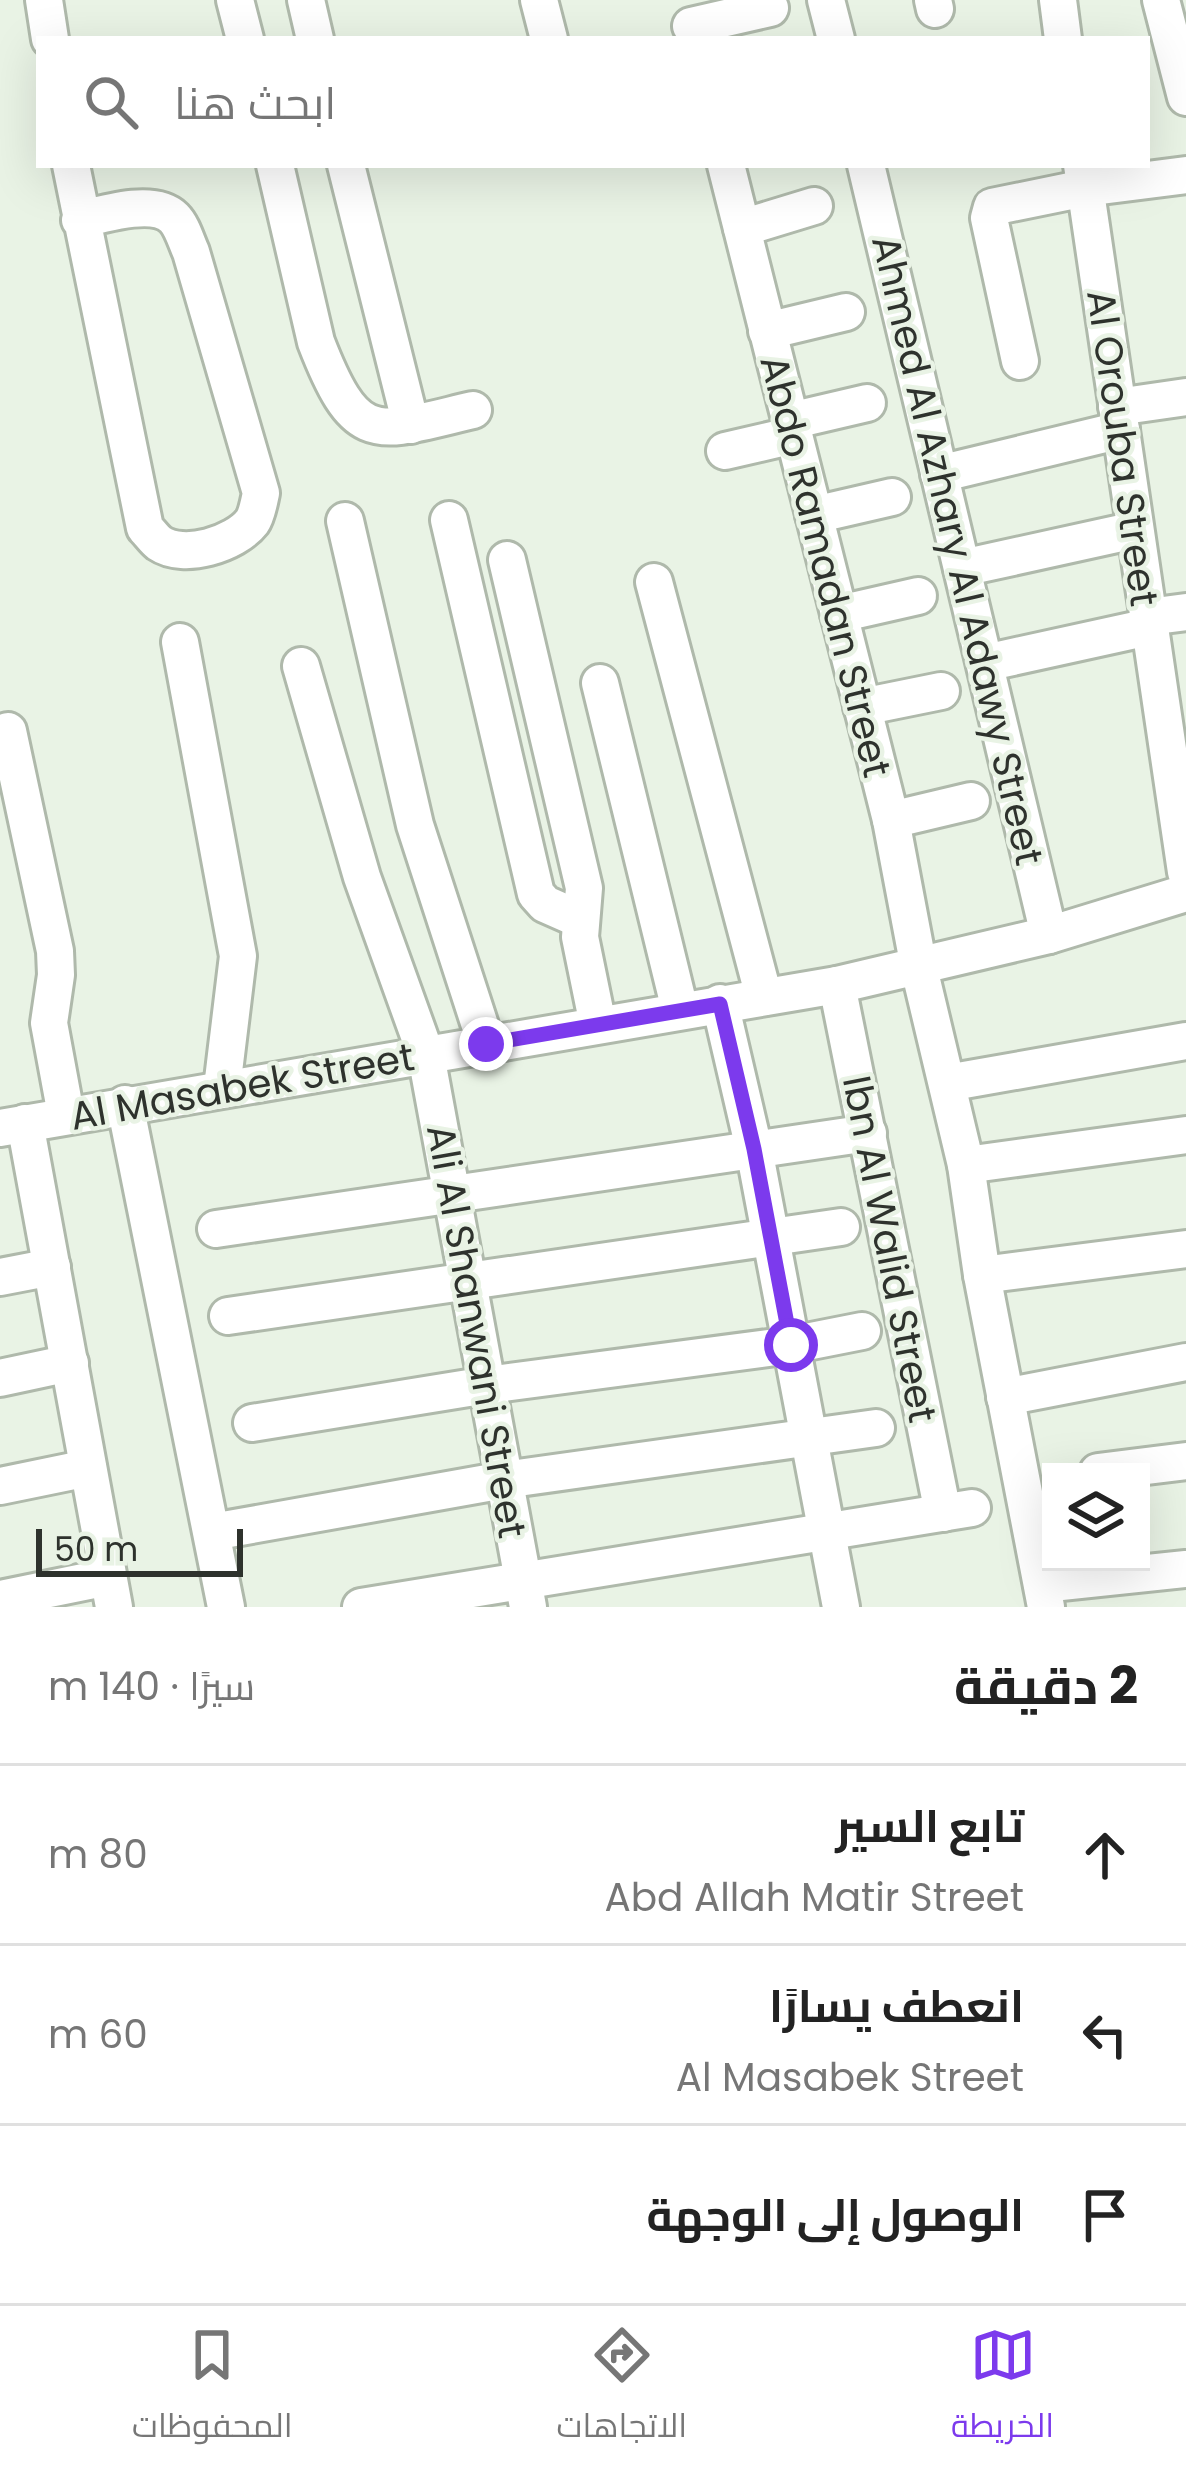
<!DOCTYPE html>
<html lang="ar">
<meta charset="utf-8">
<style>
:root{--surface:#fff;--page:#f2f2f2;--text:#222;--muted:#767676;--line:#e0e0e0;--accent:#7c3aed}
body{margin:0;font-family:Poppins,Cairo,sans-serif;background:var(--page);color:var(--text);direction:rtl}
.controls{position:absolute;right:36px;bottom:36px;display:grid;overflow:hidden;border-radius:0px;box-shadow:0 12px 48px #0002}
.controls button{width:108px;height:108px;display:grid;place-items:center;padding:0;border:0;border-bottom:3px solid var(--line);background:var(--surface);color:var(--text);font:60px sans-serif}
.scale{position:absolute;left:36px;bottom:30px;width:207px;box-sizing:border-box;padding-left:12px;border:6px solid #2e322d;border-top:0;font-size:33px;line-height:42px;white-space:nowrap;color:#2e322d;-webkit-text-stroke:9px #e9f3e5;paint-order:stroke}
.stop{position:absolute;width:36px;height:36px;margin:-27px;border:9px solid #7c3aed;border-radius:50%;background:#fff}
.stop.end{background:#7c3aed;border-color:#fff;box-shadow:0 3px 12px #0008}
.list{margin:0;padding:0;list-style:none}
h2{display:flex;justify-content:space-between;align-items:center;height:156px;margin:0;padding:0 48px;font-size:51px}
h2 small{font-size:39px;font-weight:400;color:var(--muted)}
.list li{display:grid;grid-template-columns:78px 1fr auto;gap:36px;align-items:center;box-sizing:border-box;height:180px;padding:0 48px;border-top:3px solid var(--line)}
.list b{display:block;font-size:45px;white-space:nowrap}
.list p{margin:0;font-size:39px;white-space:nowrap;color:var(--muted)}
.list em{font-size:39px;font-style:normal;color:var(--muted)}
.icon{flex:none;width:66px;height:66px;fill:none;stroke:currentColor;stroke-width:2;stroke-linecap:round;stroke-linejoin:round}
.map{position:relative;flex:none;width:1186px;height:1607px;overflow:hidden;direction:ltr}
.search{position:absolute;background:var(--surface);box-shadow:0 12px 48px #0002;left:36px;right:36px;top:36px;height:132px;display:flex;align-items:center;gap:30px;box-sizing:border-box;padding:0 42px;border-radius:0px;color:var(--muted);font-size:45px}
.sheet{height:696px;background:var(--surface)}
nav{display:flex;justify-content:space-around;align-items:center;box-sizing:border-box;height:168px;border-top:3px solid var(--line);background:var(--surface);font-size:33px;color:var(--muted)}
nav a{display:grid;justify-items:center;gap:6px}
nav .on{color:var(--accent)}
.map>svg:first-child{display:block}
</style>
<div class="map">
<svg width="1186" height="1607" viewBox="0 0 1186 1607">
<rect width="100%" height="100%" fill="#e9f3e5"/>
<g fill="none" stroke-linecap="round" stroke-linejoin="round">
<g stroke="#afb9ab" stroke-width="42">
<g id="minor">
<polyline points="44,0 50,39"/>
<polyline points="235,0 245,39"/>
<polyline points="306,0 315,39"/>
<polyline points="539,0 549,39"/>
<polyline points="826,0 836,39"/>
<polyline points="933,0 935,9"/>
<polyline points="1058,0 1063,39"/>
<polyline points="1161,0 1186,97"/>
<polyline points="691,26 770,8"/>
<path d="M71,165L145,528C150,533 154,539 159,543C184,560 235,544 252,522C257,515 259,502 261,493L191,252C186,241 182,226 174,218C154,198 103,214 80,220"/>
<path d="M275,165L316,342C357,448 375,433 473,410"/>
<polyline points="346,165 411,425"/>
<polyline points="726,165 891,820 919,968 966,1165 982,1275 1046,1607"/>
<polyline points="866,165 1049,935"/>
<polyline points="1082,165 1186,872"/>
<polyline points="742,228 814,206"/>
<polyline points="767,331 846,312"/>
<polyline points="1020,361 989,218 992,207 1085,188 1186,175"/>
<polyline points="1117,407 1186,397"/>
<polyline points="790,421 867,403"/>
<polyline points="725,451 794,435"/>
<polyline points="939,474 1121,430"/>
<polyline points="814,515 892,497"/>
<polyline points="449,520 536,894 545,904 579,919"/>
<polyline points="345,521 415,825 486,1044"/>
<polyline points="507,560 584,888 580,937 598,1025"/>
<polyline points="962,568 1135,530"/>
<polyline points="654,582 764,997"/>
<polyline points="839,614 918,596"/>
<polyline points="1148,617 1186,612"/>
<polyline points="180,642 238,956 222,1088"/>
<polyline points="985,663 1149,627"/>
<polyline points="301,666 362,877 426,1055 528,1607"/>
<polyline points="600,683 680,1010"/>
<polyline points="862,707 941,691"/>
<polyline points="8,731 55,951 56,975 49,1023 66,1115"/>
<polyline points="891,820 971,801"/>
<polyline points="837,985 943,1513"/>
<polyline points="720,1003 754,1149 841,1607"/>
<polyline points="947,1083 1186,1041"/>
<polyline points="125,1104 226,1607"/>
<polyline points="25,1123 114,1607"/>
<polyline points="0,1128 837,985 1049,935 1186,893"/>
<polyline points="966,1165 1186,1135"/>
<polyline points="216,1229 868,1133"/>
<polyline points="982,1275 1186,1249"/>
<polyline points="0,1277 52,1267"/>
<polyline points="228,1316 841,1227"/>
<polyline points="0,1378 70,1363"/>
<polyline points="1005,1397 1186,1362"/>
<polyline points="252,1423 487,1385 791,1345 862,1331"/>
<polyline points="1098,1472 1186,1461"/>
<polyline points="0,1486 88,1468"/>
<polyline points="212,1532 504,1480 876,1428"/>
<polyline points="1042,1584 1186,1569"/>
<polyline points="0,1599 108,1577"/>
<polyline points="361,1607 972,1508"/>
</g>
</g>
<use href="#minor" stroke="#fff" stroke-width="36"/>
</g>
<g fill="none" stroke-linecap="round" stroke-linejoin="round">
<polyline stroke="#7c3aed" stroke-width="15" points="486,1044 720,1004 754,1149 791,1345"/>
</g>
<g text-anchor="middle" stroke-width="9" stroke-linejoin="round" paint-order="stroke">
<g font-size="39" fill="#2e322d" stroke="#e9f3e5">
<text transform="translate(1123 448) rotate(82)" y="14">Al Orouba Street</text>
<text transform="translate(958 550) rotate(77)" y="14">Ahmed Al Azhary Al Adawy Street</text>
<text transform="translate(826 566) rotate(76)" y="14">Abdo Ramadan Street</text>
<text transform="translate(242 1086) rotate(-10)" y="14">Al Masabek Street</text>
<text transform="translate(890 1249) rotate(79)" y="14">Ibn Al Walid Street</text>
<text transform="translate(477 1331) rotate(80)" y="14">Ali Al Shanwani Street</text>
</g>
</g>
</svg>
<div class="controls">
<button><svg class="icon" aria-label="layers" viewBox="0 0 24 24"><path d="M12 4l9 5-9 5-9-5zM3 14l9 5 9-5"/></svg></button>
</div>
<div class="scale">50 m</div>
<div class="stop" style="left:791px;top:1345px"></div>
<div class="stop end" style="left:486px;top:1044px"></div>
<div class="search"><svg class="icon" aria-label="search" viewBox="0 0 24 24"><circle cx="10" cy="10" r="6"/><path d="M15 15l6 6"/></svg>ابحث هنا</div>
</div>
<section class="sheet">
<h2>2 دقيقة<small>سيرًا · 140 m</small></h2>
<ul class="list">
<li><svg class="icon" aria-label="ahead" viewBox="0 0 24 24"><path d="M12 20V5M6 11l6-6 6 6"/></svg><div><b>تابع السير</b><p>Abd Allah Matir Street</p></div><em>80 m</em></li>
<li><svg class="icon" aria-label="left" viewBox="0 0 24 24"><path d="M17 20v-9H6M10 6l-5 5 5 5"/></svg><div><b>انعطف يسارًا</b><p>Al Masabek Street</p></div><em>60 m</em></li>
<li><svg class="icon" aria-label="arrive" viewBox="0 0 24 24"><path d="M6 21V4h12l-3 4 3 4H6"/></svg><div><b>الوصول إلى الوجهة</b></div></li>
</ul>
</section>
<nav>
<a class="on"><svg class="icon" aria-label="map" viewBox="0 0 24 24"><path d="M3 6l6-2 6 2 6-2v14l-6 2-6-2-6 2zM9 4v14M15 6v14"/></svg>الخريطة</a>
<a><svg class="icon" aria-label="directions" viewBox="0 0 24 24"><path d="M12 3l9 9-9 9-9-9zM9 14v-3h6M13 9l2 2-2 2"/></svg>الاتجاهات</a>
<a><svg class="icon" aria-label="saved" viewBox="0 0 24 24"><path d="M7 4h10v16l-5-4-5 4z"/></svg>المحفوظات</a>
</nav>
